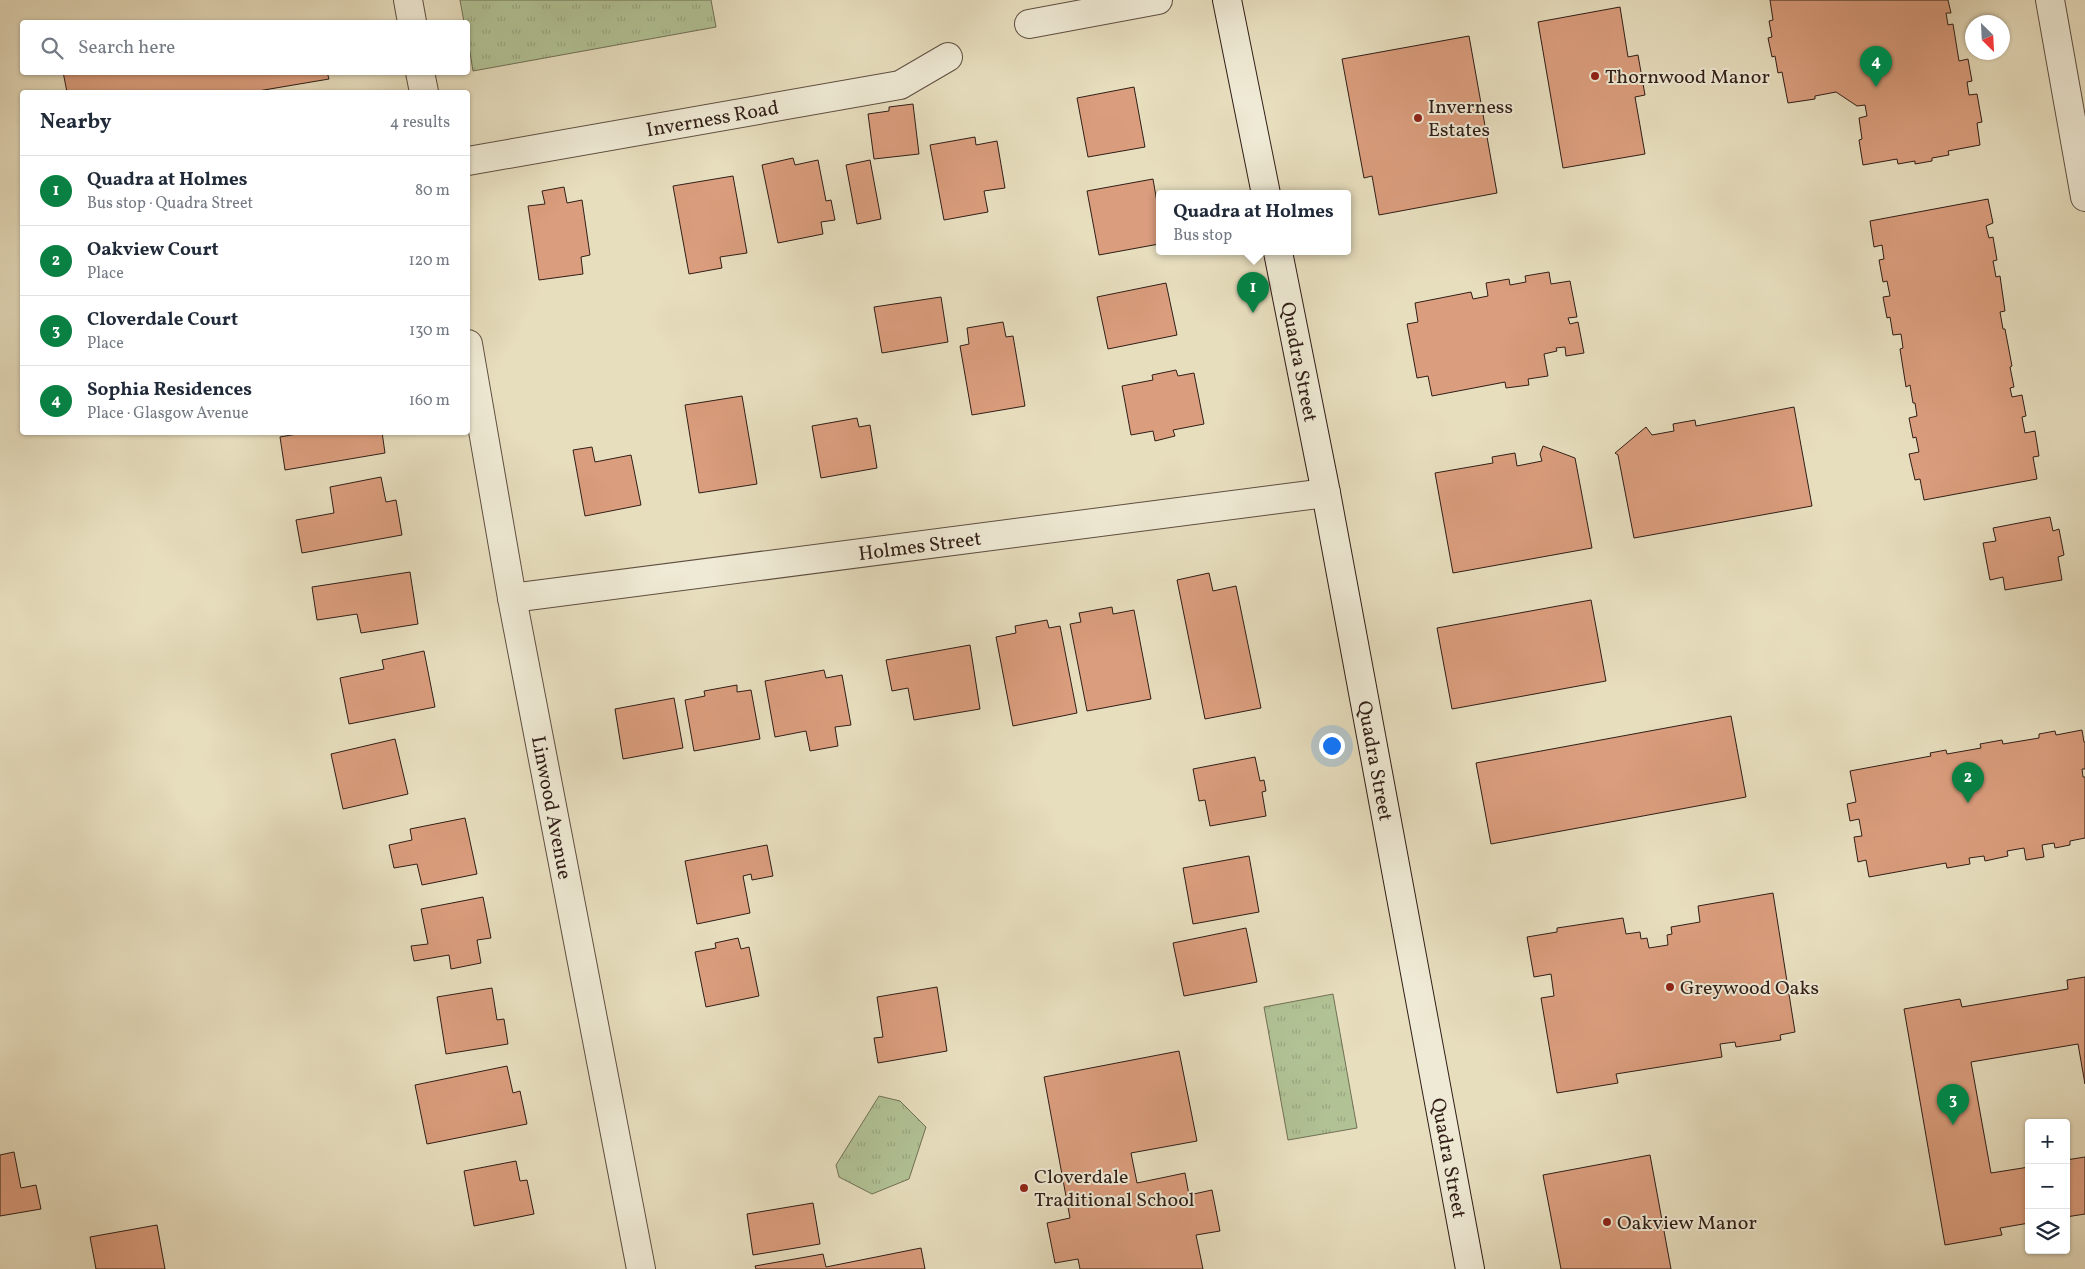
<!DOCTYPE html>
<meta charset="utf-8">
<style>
:root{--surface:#fff;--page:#f6f6f7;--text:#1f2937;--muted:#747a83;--line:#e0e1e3;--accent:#0b8043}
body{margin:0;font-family:Vollkorn,serif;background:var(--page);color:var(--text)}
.controls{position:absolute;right:15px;bottom:15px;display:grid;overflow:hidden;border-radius:5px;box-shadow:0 1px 4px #0004}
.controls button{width:45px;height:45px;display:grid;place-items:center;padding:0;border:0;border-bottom:1px solid var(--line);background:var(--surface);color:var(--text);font:25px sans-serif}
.compass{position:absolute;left:1965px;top:15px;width:45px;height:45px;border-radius:50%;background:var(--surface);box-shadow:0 1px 4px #0004;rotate:156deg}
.you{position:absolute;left:1331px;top:745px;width:18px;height:18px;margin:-12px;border:4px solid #fff;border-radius:50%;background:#1a73e8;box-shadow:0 0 0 8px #1a73e833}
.badge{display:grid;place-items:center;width:32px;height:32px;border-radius:50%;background:var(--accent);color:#fff;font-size:16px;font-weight:700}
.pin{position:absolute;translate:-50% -41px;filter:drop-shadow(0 1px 2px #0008)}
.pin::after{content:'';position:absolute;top:26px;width:18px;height:15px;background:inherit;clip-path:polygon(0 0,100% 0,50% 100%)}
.popup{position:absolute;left:1156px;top:190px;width:195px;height:65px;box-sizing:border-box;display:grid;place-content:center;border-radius:5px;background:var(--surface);filter:drop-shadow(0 1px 4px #0005);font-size:16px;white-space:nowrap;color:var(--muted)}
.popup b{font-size:19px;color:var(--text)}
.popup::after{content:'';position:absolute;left:50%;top:100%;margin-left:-10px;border:10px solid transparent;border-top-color:var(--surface)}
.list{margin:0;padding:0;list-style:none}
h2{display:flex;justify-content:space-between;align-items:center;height:65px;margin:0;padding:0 20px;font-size:21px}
h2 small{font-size:16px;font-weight:400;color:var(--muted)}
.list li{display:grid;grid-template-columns:32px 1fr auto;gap:15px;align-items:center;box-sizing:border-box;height:70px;padding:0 20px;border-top:1px solid var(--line)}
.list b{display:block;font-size:19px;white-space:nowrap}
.list p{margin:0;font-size:16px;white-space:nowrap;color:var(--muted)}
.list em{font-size:16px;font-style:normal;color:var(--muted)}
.icon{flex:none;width:28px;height:28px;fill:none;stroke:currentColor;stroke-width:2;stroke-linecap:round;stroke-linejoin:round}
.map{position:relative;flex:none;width:2085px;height:1269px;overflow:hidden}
.search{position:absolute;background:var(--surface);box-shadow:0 1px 4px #0004;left:20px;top:20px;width:450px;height:55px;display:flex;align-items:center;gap:12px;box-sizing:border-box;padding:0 18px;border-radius:5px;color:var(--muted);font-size:19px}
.panel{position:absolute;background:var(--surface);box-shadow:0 1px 4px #0004;left:20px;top:90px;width:450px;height:345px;border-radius:5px}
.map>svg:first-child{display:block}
</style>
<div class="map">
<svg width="2085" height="1269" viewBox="0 0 2085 1269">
<defs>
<pattern id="park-tufts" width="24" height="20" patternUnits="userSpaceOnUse" patternTransform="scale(1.25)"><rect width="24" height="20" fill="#b1c295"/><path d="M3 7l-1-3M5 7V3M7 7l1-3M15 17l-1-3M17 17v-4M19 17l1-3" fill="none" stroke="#99a680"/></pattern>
</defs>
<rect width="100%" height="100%" fill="#e7debe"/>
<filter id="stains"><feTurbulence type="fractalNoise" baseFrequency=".004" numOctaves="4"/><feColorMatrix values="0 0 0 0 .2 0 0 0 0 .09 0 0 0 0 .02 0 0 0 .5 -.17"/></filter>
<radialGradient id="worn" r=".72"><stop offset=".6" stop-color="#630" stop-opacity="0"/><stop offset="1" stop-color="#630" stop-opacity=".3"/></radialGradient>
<g fill="url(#park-tufts)" stroke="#707056">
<polygon points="460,0 711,0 716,27 473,71 468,40 468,22 464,22"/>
<polygon points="1333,994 1357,1128 1288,1140 1264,1007"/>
<polygon points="879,1096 900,1101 926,1127 909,1179 872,1194 839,1177 836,1165"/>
</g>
<g fill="#da9d7d" stroke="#301e17">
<polygon points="1770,0 1948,0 1951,13 1946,13 1948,25 1953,24 1959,61 1968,59 1972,81 1967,82 1969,95 1977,94 1982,122 1977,123 1980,145 1948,151 1949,155 1932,158 1932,161 1915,164 1915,161 1898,164 1897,159 1863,165 1859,140 1862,139 1859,118 1867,116 1865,105 1857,106 1836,92 1815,96 1815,99 1788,103 1782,72 1778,73 1775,56 1772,57 1768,38 1772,37 1769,21 1773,20"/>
<polygon points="1620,7 1628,57 1638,55 1645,95 1635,97 1645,154 1563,168 1538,22"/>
<polygon points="1469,36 1497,193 1379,215 1372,176 1364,178 1342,59"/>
<polygon points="63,72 327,72 329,79 252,92 67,92"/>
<polygon points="1134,87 1145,147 1088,157 1077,98"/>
<polygon points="913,104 919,154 874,159 868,114 889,111 889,107"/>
<polygon points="975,137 976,145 997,141 1005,188 984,191 988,212 944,220 930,145"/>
<polygon points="793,158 795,165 818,160 826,201 831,200 835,220 821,222 823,234 778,243 762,165"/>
<polygon points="870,160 881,219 857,224 846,165"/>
<polygon points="733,176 747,253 720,257 722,268 689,274 673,186"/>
<polygon points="1153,179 1159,214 1159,244 1099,255 1087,191"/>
<polygon points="564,187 567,203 582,200 590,255 581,257 583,274 539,280 528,206 545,204 542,191"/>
<polygon points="1988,199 1993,223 1986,226 1989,238 1993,237 1997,260 1993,261 1996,277 2000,276 2005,311 2000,312 2003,329 2005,329 2012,366 2010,367 2014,387 2010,388 2012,397 2022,395 2026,416 2022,417 2025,433 2035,431 2039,456 2033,457 2037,479 1924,500 1920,479 1915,480 1909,454 1919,452 1916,437 1913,438 1909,418 1917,416 1915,403 1913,403 1910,385 1906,387 1900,349 1903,348 1901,334 1893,335 1890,317 1887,318 1883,297 1890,296 1887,281 1883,282 1879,260 1884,259 1882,245 1874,247 1870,221"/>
<polygon points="1549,272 1551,284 1570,281 1577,317 1568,318 1570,324 1578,322 1584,353 1566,356 1565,347 1556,348 1557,351 1544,354 1548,376 1528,379 1529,385 1506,388 1505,382 1432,396 1428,376 1417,378 1407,324 1418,322 1415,303 1471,292 1473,299 1488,296 1486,283 1509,279 1510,285 1526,282 1525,276"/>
<polygon points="1166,283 1177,335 1108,349 1097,297"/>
<polygon points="941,297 948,342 882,353 874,307"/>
<polygon points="1003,322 1006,337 1013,336 1025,406 972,415 960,346 969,344 967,328"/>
<polygon points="1176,370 1178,376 1194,373 1204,424 1173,430 1175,436 1155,441 1153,431 1131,435 1122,386 1153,380 1152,375"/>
<polygon points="742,396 757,484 699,493 685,405"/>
<polygon points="1794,407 1812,506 1634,538 1618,455 1615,453 1646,427 1652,435 1674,431 1673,424 1695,420 1696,426"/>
<polygon points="857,418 859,427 870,425 877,468 821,478 812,426"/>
<polygon points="308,432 382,432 385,453 285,470 280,437"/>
<polygon points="1543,446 1575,458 1592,548 1453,573 1435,473 1493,463 1492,457 1515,453 1517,466 1542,461 1540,454"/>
<polygon points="592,447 595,462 631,455 641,505 585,516 573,450"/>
<polygon points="381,477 386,502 396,500 402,535 302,553 296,520 334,513 330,487"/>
<polygon points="2050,517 2053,531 2059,529 2064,555 2058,557 2062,580 2005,590 2003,577 1990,580 1983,543 1996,541 1993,528"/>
<polygon points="410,572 418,624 361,633 357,614 317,620 312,587"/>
<polygon points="1209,573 1213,591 1236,586 1261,708 1205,719 1177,580"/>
<polygon points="1591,600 1606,681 1452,709 1437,628"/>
<polygon points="1112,607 1113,614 1134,610 1151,699 1087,711 1070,624 1081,622 1079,613"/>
<polygon points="1047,620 1049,628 1060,626 1077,713 1013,726 996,637 1016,633 1015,626"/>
<polygon points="970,645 980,709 914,720 908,688 892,691 886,660"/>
<polygon points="424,651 435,707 349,724 340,678 384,669 382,660"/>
<polygon points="824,670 826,678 842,675 851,725 835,727 838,746 810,751 806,731 775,737 765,681"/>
<polygon points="737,685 737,692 751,690 760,739 694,751 685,700 705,696 704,691"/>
<polygon points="674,698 683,748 623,759 615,709"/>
<polygon points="1731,716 1746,797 1491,844 1476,763"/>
<polygon points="2082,730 2084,742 2085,742 2085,769 2082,769 2083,777 2085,777 2085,838 2070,841 2070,845 2055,848 2054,843 2042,845 2044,857 2026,860 2024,848 2007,851 2008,856 1985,861 1984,856 1969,858 1970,864 1947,868 1946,863 1869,877 1866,860 1858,862 1854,837 1862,836 1859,819 1850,821 1847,804 1856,802 1850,771 1931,756 1930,753 1946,750 1947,754 1981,748 1980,744 2002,740 2003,744 2039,738 2039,734 2055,731 2056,735"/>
<polygon points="395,739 408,794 343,809 331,754"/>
<polygon points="1255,757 1260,781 1264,780 1266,791 1262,792 1266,816 1210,826 1205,800 1199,801 1193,769"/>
<polygon points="465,818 477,874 422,885 417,864 394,868 389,845 412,840 410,829"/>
<polygon points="767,845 773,876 752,880 751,874 743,876 750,913 697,924 685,861"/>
<polygon points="1249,856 1259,912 1193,924 1183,868"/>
<polygon points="1773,893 1795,1032 1780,1035 1781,1040 1736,1047 1735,1042 1720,1044 1722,1057 1616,1074 1618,1083 1557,1093 1541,998 1554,996 1551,974 1534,977 1527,937 1557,932 1557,928 1623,918 1626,934 1640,932 1641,939 1647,938 1649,948 1668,945 1667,935 1672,934 1671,927 1700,922 1698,906"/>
<polygon points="483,897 491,938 477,940 481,963 451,969 449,955 414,961 411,946 428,944 421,909"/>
<polygon points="1246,928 1257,982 1184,996 1173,943"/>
<polygon points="738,938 741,949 749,947 759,996 706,1007 695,952 716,948 715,943"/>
<polygon points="2085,977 2085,1084 2078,1044 1971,1062 1991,1173 2029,1167 2029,1223 2000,1228 2002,1235 1945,1245 1904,1009 1960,999 1962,1007 2068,989 2067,980"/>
<polygon points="937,987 947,1051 878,1063 874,1038 883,1037 877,997"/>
<polygon points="492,988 497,1020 504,1019 508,1044 446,1054 437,997"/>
<polygon points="1179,1051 1197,1141 1131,1153 1137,1183 1185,1173 1189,1195 1212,1190 1220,1231 1196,1235 1203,1269 1080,1269 1078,1259 1055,1263 1047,1223 1070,1218 1044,1077"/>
<polygon points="507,1066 513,1093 520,1091 527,1124 427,1144 415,1085"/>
<polygon points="14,1152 21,1188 36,1185 41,1209 0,1216 0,1155"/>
<polygon points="1650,1155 1671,1269 1561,1269 1543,1175"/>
<polygon points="2085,1157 2085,1214 2066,1217 2066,1160"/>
<polygon points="516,1161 520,1181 527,1180 534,1214 474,1226 464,1171"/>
<polygon points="813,1203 820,1244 753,1255 747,1214"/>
<polygon points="157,1225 165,1269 96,1269 90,1237"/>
<polygon points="921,1248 925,1269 756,1269 755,1266 823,1254 826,1267"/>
</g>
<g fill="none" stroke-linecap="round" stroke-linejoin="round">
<g stroke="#5e4e41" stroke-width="30">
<g id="street">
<polyline points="408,0 412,22"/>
<polyline points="2050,0 2085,197"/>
<polyline points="1029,24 1158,0"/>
<polyline points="420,72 424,92"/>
<path id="s1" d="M468,161L900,85L948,57"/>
<path id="s2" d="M468,344L512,598L641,1269"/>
<path id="s3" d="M512,598L1326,493"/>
</g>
</g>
<g stroke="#301e17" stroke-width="30">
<g id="secondary">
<polyline points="1227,0 1266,194"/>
<path id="s4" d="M1278,252L1326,493L1470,1269"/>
</g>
</g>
<use href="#street" stroke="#efead5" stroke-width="28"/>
<use href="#secondary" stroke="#efead5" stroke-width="28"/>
</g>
<g fill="#8f2418" stroke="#efead5" stroke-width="2">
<circle cx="1595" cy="76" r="5"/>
<circle cx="1418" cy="118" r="5"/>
<circle cx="1670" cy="987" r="5"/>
<circle cx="1024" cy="1188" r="5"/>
<circle cx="1607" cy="1222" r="5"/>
</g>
<g text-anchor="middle" stroke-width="4" stroke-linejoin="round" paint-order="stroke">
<g font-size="20" fill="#301e17" stroke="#efead5" text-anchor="start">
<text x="1605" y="83">Thornwood Manor</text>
<text x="1428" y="113">Inverness<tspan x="1428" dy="23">Estates</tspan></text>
<text x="1680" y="994">Greywood Oaks</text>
<text x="1034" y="1183">Cloverdale<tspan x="1034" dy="23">Traditional School</tspan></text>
<text x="1617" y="1229">Oakview Manor</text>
</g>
<g font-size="20" fill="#301e17" stroke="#efead5">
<text dy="7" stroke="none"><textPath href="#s1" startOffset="248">Inverness Road</textPath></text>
<text dy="7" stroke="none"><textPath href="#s4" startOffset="112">Quadra Street</textPath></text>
<text dy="7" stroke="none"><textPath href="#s3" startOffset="411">Holmes Street</textPath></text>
<text dy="7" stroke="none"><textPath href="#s4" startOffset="518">Quadra Street</textPath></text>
<text dy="7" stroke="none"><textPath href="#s2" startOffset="471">Linwood Avenue</textPath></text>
<text dy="7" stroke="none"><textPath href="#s4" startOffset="922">Quadra Street</textPath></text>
</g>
</g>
<rect width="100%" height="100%" filter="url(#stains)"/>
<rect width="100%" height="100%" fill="url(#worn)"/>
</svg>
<div class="controls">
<button>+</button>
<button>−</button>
<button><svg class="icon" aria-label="layers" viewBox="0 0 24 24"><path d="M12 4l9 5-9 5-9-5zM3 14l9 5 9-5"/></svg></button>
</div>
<svg class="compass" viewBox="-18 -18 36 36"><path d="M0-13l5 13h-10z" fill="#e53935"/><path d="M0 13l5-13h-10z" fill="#747a83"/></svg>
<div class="you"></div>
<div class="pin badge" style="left:1253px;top:313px">1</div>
<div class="popup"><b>Quadra at Holmes</b>Bus stop</div>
<div class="pin badge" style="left:1968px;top:803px">2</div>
<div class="pin badge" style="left:1953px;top:1125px">3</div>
<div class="pin badge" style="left:1876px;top:87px">4</div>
<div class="search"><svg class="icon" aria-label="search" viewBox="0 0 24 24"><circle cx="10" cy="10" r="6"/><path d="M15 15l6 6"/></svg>Search here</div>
<section class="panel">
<h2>Nearby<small>4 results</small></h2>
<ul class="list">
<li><span class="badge">1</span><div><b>Quadra at Holmes</b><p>Bus stop · Quadra Street</p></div><em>80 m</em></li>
<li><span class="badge">2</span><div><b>Oakview Court</b><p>Place</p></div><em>120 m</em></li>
<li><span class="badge">3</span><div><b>Cloverdale Court</b><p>Place</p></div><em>130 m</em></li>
<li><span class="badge">4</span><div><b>Sophia Residences</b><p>Place · Glasgow Avenue</p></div><em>160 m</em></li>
</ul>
</section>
</div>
